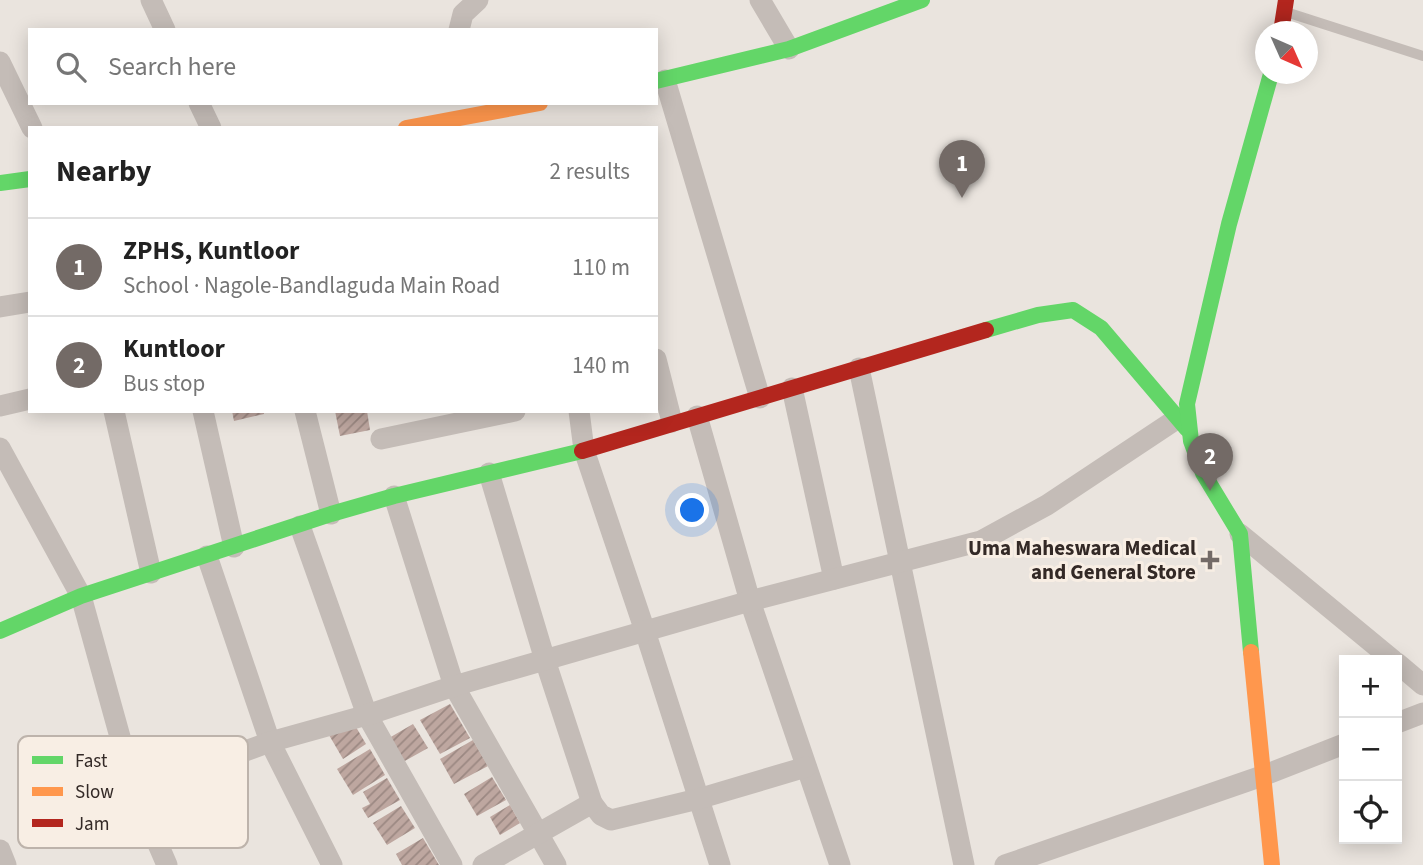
<!DOCTYPE html>
<meta charset="utf-8">
<style>
:root{--surface:#fff;--page:#f2f2f2;--text:#222;--muted:#767676;--line:#e0e0e0;--accent:#736a66}
body{margin:0;font-family:"Source Sans 3",sans-serif;background:var(--page);color:var(--text)}
.controls{position:absolute;right:21px;bottom:21px;display:grid;overflow:hidden;border-radius:0px;box-shadow:0 4px 18px #0003}
.controls button{width:63px;height:63px;display:grid;place-items:center;padding:0;border:0;border-bottom:2px solid var(--line);background:var(--surface);color:var(--text);font:35px sans-serif}
.compass{position:absolute;left:1255px;top:21px;width:63px;height:63px;border-radius:50%;background:var(--surface);box-shadow:0 4px 18px #0003;rotate:135deg}
.you{position:absolute;left:693px;top:511px;width:24px;height:24px;margin:-18px;border:5px solid #fff;border-radius:50%;background:#1a73e8;box-shadow:0 0 0 10px #1a73e833}
.badge{display:grid;place-items:center;width:46px;height:46px;border-radius:50%;background:var(--accent);color:#fff;font-size:23px;font-weight:700}
.pin{position:absolute;translate:-50% -58px;filter:drop-shadow(0 2px 4px #0008)}
.pin::after{content:'';position:absolute;top:37px;width:24px;height:21px;background:inherit;clip-path:polygon(0 0,100% 0,50% 100%)}
.list{margin:0;padding:0;list-style:none}
h2{display:flex;justify-content:space-between;align-items:center;height:91px;margin:0;padding:0 28px;font-size:30px}
h2 small{font-size:23px;font-weight:400;color:var(--muted)}
.list li{display:grid;grid-template-columns:46px 1fr auto;gap:21px;align-items:center;box-sizing:border-box;height:98px;padding:0 28px;border-top:2px solid var(--line)}
.list b{display:block;font-size:26px;white-space:nowrap}
.list p{margin:0;font-size:23px;white-space:nowrap;color:var(--muted)}
.list em{font-size:23px;font-style:normal;color:var(--muted)}
.icon{flex:none;width:38px;height:38px;fill:none;stroke:currentColor;stroke-width:2;stroke-linecap:round;stroke-linejoin:round}
.map{position:relative;flex:none;width:1423px;height:865px;overflow:hidden}
.search{position:absolute;background:var(--surface);box-shadow:0 4px 18px #0003;left:28px;top:28px;width:630px;height:77px;display:flex;align-items:center;gap:18px;box-sizing:border-box;padding:0 24px;border-radius:0px;color:var(--muted);font-size:26px}
.panel{position:absolute;background:var(--surface);box-shadow:0 4px 18px #0003;left:28px;top:126px;width:630px;height:287px;border-radius:0px}
.map>svg:first-child{display:block}
</style>
<div class="map">
<svg width="1423" height="865" viewBox="0 0 1423 865">
<defs>
<pattern id="building-hatch" width="6" height="6" patternUnits="userSpaceOnUse" patternTransform="scale(1.75)"><rect width="6" height="6" fill="#bea7a0"/><path d="M-1 1l2-2M0 6l6-6M5 7l2-2" fill="none" stroke="#9b8882"/></pattern>
</defs>
<rect width="100%" height="100%" fill="#eae4de"/>
<g fill="url(#building-hatch)">
<polygon points="232,411 264,411 264,414 234,421"/>
<polygon points="335,411 367,411 370,430 340,436"/>
<polygon points="450,704 470,738 440,754 420,720"/>
<polygon points="353,722 366,744 343,759 329,735"/>
<polygon points="413,724 428,748 403,762 389,738"/>
<polygon points="473,740 488,766 454,784 440,759"/>
<polygon points="370,749 385,775 353,795 337,769"/>
<polygon points="492,777 506,800 477,816 464,794"/>
<polygon points="387,778 400,800 368,818 362,808 370,804 363,792"/>
<polygon points="510,805 520,823 500,835 490,817"/>
<polygon points="401,806 415,828 387,845 373,823"/>
<polygon points="423,838 439,865 402,865 396,854"/>
</g>
<g fill="none" stroke-linecap="round" stroke-linejoin="round">
<polyline stroke="#c4bcb7" stroke-width="10" points="1286,12 1423,56"/>
<g stroke="#c4bcb7" stroke-width="21">
<polyline points="151,0 165,30"/>
<polyline points="760,0 789,49"/>
<polyline points="459,30 463,14 478,0"/>
<polyline points="0,62 32,128"/>
<polyline points="665,80 760,398"/>
<polyline points="199,103 211,128"/>
<polyline points="0,307 30,302"/>
<polyline points="656,359 672,422"/>
<polyline points="859,368 964,865"/>
<polyline points="792,388 834,579"/>
<polyline points="0,406 30,399"/>
<polyline points="114,411 151,573"/>
<polyline points="203,411 234,547"/>
<polyline points="305,411 331,514"/>
<polyline points="579,411 584,450 645,631 720,865"/>
<polyline points="697,416 750,601 840,865"/>
<polyline points="381,439 515,411"/>
<polyline points="0,448 81,596 135,791 167,865"/>
<polyline points="489,473 545,660 592,803 601,815 611,820 698,799 806,767"/>
<polyline points="394,496 454,686 556,865"/>
<polyline points="300,526 367,715 452,865"/>
<polyline points="1240,534 1393,660"/>
<polyline points="207,556 270,742 332,865"/>
<polyline points="1397,663 1423,685"/>
<polyline points="1397,723 1423,713"/>
<polyline points="135,791 270,742 367,715 454,686 750,601 981,541 1047,505 1178,418"/>
<polyline points="0,850 6,865"/>
<polyline points="483,865 592,803"/>
<polyline points="1005,865 1265,775 1344,744"/>
</g>
<g stroke="#63d668" stroke-width="16">
<polyline points="656,81 789,49 922,0"/>
<polyline points="0,183 30,179"/>
<polyline points="986,330 1038,315 1073,310 1101,328 1187,429"/>
<polyline points="0,631 81,596 331,514 394,496 582,451"/>
<polyline points="1251,652 1240,534 1203,473 1191,441 1187,404 1229,224 1271,74"/>
</g>
<g stroke="#ff974d" stroke-width="16">
<polyline points="406,128 540,103"/>
<polyline points="1251,652 1272,865"/>
</g>
<g stroke="#b3261e" stroke-width="16">
<polyline points="1281,32 1286,0"/>
<polyline points="582,451 986,330"/>
</g>
</g>
<path fill="#736a66" stroke="#f8eee4" stroke-width="2.5" d="M1206.5 549.5h7v7h7v7h-7v7h-7v-7h-7v-7h7z"/>
<g text-anchor="middle" stroke-width="6" stroke-linejoin="round" paint-order="stroke">
<g font-size="21" font-weight="bold" fill="#332926" stroke="#f8eee4" text-anchor="end">
<text x="1196" y="555">Uma Maheswara Medical<tspan x="1196" dy="24">and General Store</tspan></text>
</g>
</g>
<rect x="18" y="736" width="230" height="112" rx="10" fill="#f8eee4" stroke="#bdb3ab" stroke-width="2"/>
<rect x="32" y="756" width="31" height="8" fill="#63d668"/>
<rect x="32" y="787" width="31" height="9" fill="#ff974d"/>
<rect x="32" y="819" width="31" height="8" fill="#b3261e"/>
<g font-size="19" fill="#332926">
<text x="75" y="767">Fast</text>
<text x="75" y="798">Slow</text>
<text x="75" y="830">Jam</text>
</g>
</svg>
<div class="controls">
<button>+</button>
<button>−</button>
<button><svg class="icon" aria-label="locate" viewBox="0 0 24 24"><circle cx="12" cy="12" r="6"/><path d="M12 2v4M12 18v4M2 12h4M18 12h4"/></svg></button>
</div>
<svg class="compass" viewBox="-18 -18 36 36"><path d="M0-13l5 13h-10z" fill="#e53935"/><path d="M0 13l5-13h-10z" fill="#767676"/></svg>
<div class="you"></div>
<div class="pin badge" style="left:962px;top:198px">1</div>
<div class="pin badge" style="left:1210px;top:491px">2</div>
<div class="search"><svg class="icon" aria-label="search" viewBox="0 0 24 24"><circle cx="10" cy="10" r="6"/><path d="M15 15l6 6"/></svg>Search here</div>
<section class="panel">
<h2>Nearby<small>2 results</small></h2>
<ul class="list">
<li><span class="badge">1</span><div><b>ZPHS, Kuntloor</b><p>School · Nagole-Bandlaguda Main Road</p></div><em>110 m</em></li>
<li><span class="badge">2</span><div><b>Kuntloor</b><p>Bus stop</p></div><em>140 m</em></li>
</ul>
</section>
</div>
